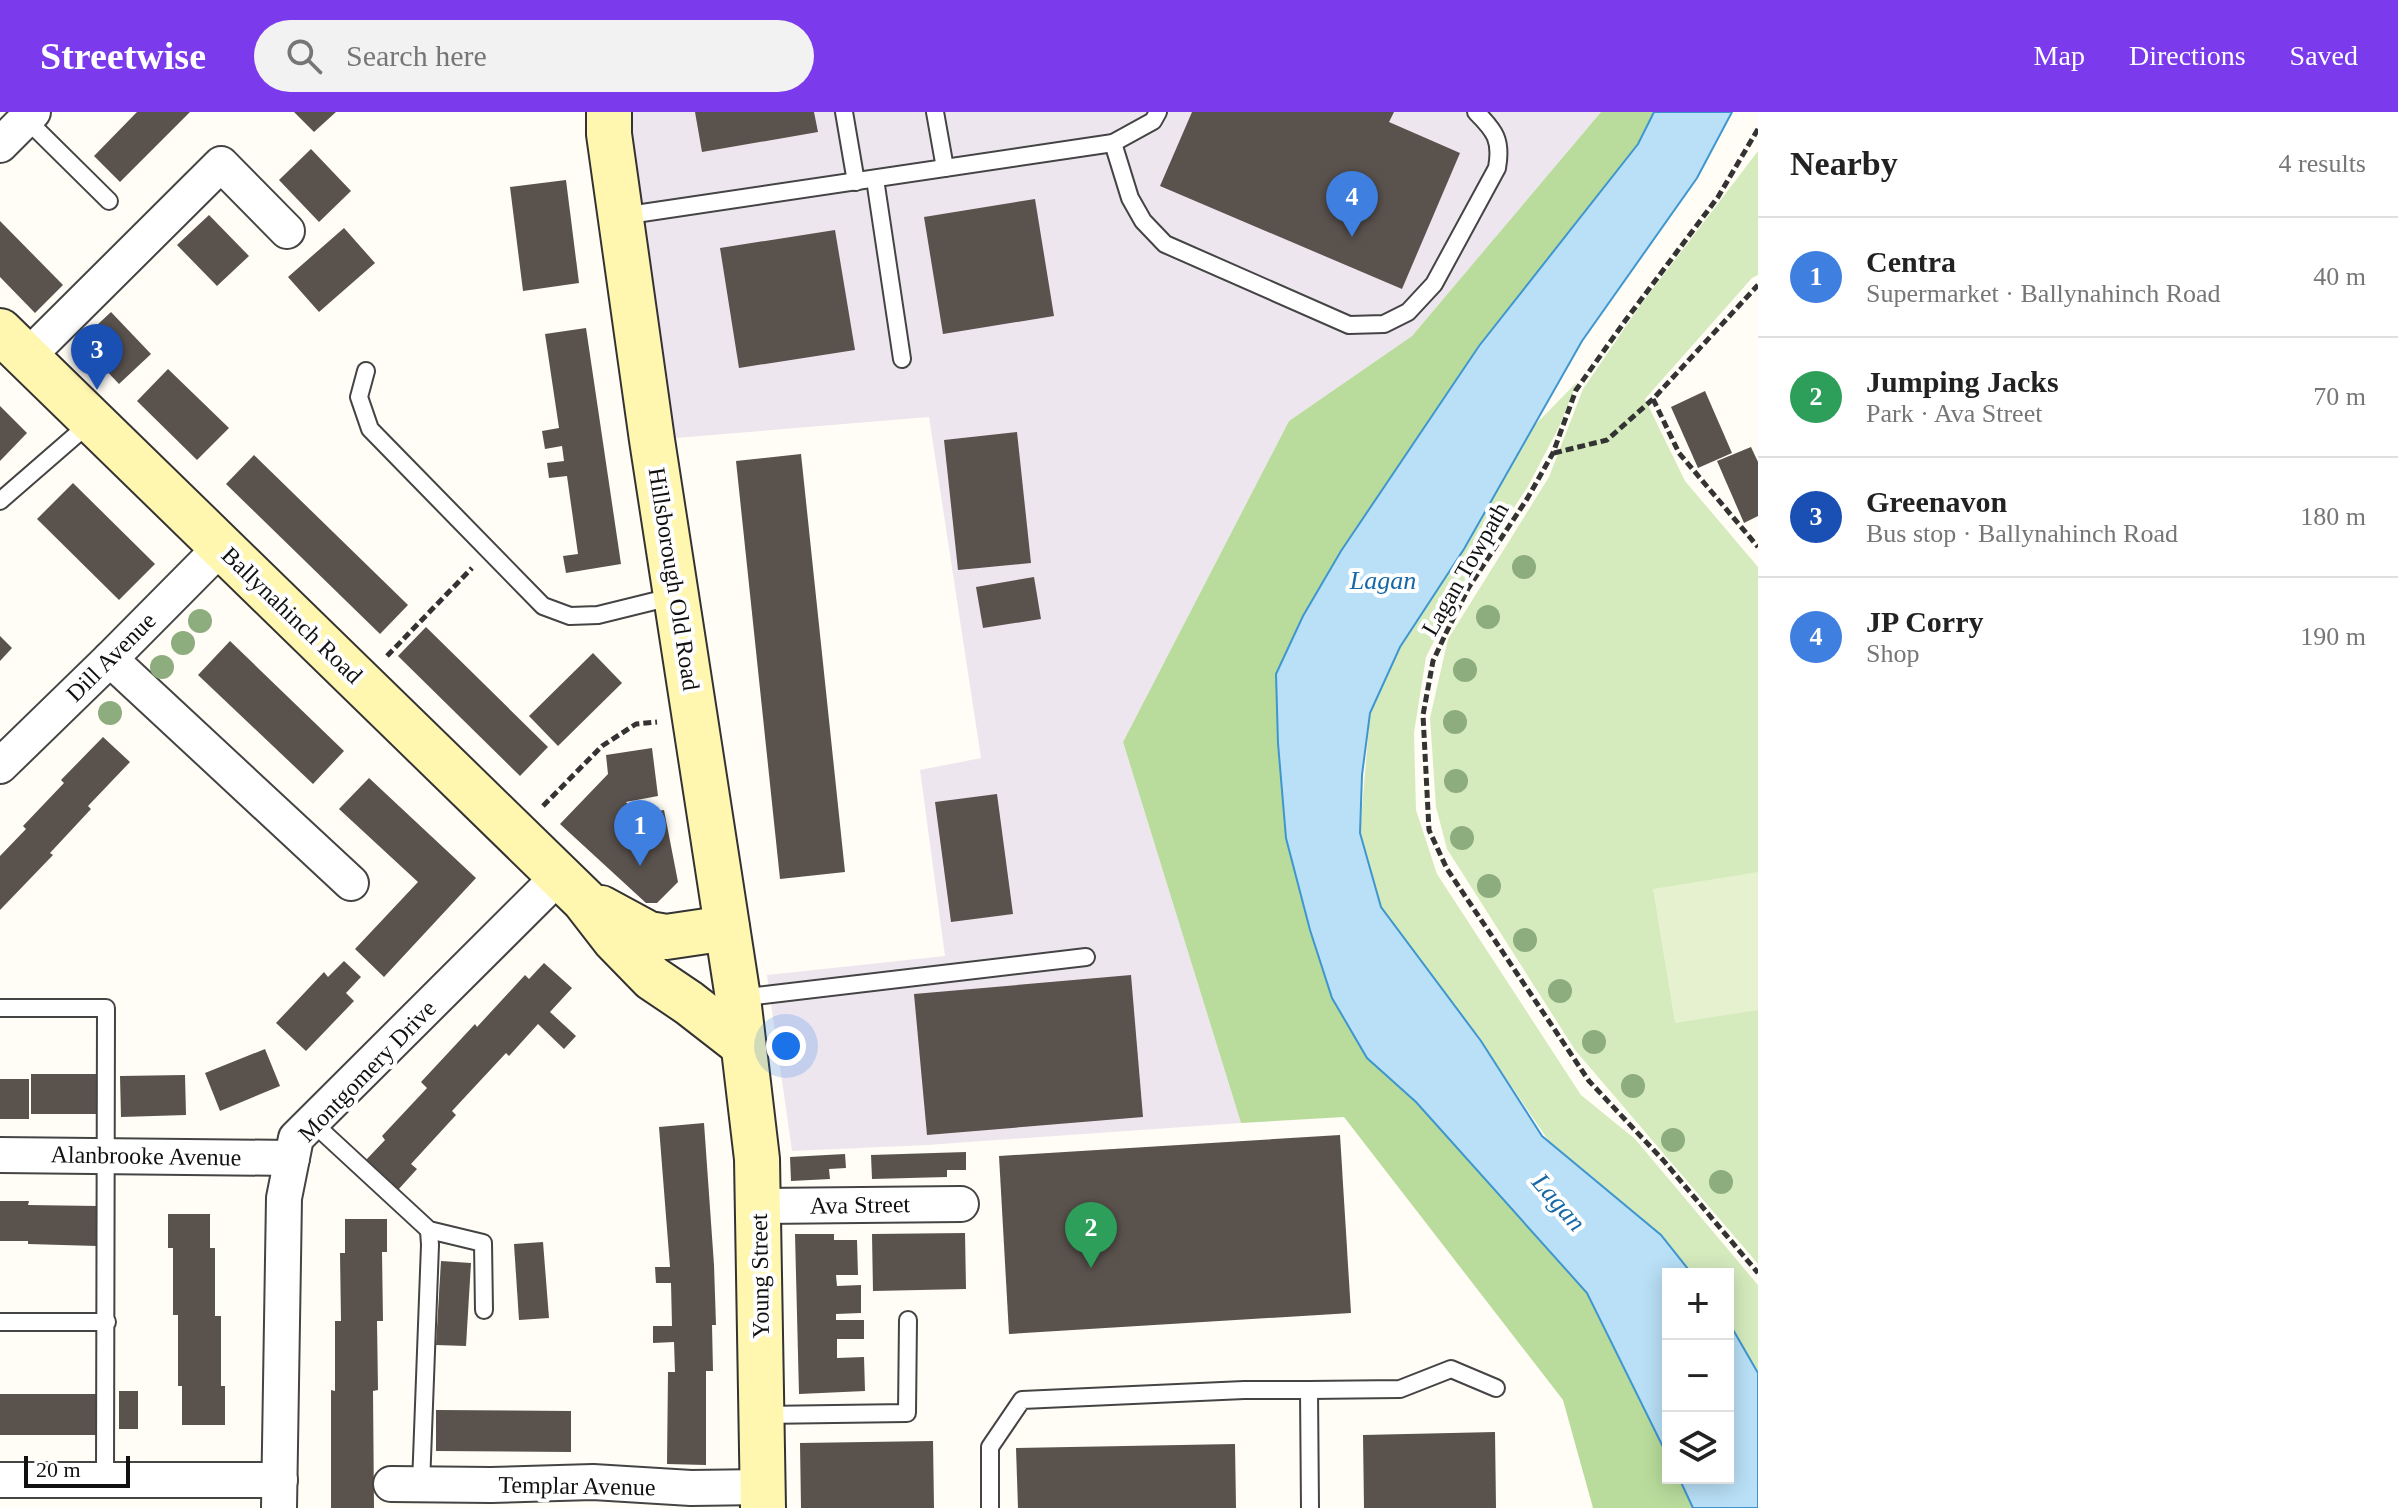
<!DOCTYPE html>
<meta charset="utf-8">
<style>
:root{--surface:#fff;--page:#f2f2f2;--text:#222;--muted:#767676;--line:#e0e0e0;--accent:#7c3aed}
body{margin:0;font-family:"Times New Roman",serif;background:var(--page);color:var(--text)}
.controls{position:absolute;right:24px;bottom:24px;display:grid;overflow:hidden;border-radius:0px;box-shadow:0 4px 20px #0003}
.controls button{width:72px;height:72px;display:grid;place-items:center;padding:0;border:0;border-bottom:2px solid var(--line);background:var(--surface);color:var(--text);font:40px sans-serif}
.scale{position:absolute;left:24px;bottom:20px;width:106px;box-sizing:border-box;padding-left:8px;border:4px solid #111;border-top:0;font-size:22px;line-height:28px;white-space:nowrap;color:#111;-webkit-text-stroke:6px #fff;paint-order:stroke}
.you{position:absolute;left:786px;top:934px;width:28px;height:28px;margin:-20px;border:6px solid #fff;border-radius:50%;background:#1a73e8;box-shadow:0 0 0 12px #1a73e833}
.badge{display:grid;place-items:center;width:52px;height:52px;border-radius:50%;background:var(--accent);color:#fff;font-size:26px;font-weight:700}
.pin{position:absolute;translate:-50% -66px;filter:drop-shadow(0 2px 4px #0008)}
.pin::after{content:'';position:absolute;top:42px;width:28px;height:24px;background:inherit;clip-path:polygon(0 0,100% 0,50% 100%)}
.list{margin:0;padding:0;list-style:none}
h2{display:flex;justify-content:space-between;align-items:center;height:104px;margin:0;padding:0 32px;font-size:34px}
h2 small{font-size:26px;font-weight:400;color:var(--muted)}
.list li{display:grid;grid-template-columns:52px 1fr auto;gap:24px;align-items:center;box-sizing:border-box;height:120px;padding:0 32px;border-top:2px solid var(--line)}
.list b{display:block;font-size:30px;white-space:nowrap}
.list p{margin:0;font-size:26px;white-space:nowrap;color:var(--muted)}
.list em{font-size:26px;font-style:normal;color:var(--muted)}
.icon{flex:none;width:44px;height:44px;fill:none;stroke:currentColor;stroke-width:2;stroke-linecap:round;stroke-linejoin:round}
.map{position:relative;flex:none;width:1758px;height:1396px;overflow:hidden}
header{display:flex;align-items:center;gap:48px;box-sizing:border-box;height:112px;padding:0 40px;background:var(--accent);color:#fff}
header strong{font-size:38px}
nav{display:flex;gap:44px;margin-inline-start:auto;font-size:28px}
.search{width:560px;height:72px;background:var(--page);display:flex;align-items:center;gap:20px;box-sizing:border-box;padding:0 28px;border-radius:44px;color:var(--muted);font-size:30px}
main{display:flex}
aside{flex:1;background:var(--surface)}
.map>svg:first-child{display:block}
</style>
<header>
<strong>Streetwise</strong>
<div class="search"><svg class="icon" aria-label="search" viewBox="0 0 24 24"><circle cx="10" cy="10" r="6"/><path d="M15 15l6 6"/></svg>Search here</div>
<nav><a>Map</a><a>Directions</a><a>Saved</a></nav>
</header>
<main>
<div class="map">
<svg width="1758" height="1396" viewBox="0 0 1758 1396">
<rect width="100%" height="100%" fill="#fffdf5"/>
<polygon fill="#eee6ef" points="609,0 1601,0 1412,224 1289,309 1123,630 1241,1011 927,1033 792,1039 767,863 945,844 920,658 981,646 929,305 652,328"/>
<g fill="#d5ebbd">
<polygon points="1758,39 1758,163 1752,166 1645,287 1685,369 1758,455 1758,1152 1575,938 1447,737 1436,695 1430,606 1448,527 1549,365 1583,277 1639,195"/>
<polygon points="1577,270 1559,315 1527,376 1465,468 1426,545 1414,621 1416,698 1437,762 1581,983 1635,1027 1758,1173 1758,1261 1728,1209 1728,1162 1692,1162 1661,1123 1548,1028 1482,931 1380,794 1360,721 1370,601 1399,537 1465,435 1531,317"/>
</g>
<polygon fill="#b9dc9c" points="1601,0 1654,0 1638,32 1341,439 1303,504 1276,563 1286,726 1310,818 1332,886 1367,946 1416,990 1587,1181 1668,1345 1668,1366 1679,1366 1693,1396 1593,1396 1563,1288 1344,1005 1241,1011 1123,630 1289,309 1412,224"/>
<polygon fill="#e6f2cf" points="1758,760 1758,898 1675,911 1653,777"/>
<g fill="#b9e0f7" stroke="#3f96cf" stroke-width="2">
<polygon points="1654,0 1732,0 1697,66 1582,229 1464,437 1400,535 1370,601 1362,663 1360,721 1381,795 1481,929 1542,1024 1661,1123 1692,1162 1668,1162 1668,1345 1587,1181 1416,990 1367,946 1332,886 1310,818 1286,726 1278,631 1276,562 1303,504 1341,439 1479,234 1638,32"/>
<polygon points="1728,1209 1758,1261 1758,1396 1693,1396 1679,1366 1728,1366"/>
</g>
<g fill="#5a524d">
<polygon points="137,0 190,0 120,70 94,44"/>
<polygon points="294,0 336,0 314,20"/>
<polygon points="695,0 814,0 818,20 702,40"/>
<polygon points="1192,0 1394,0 1389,10 1460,41 1402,177 1160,74"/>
<polygon points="311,37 351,79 319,110 279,68"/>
<polygon points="566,68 579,171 523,179 510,75"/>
<polygon points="1035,87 1054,204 943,222 924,105"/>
<polygon points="209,103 249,144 217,174 177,133"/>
<polygon points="0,109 63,173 35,201 0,165"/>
<polygon points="344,116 375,151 319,200 288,165"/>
<polygon points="835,118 855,238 739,256 720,136"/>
<polygon points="111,200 151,242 119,272 79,230"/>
<polygon points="586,216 621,452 566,461 563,444 578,442 567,364 549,366 547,351 564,349 562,334 545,337 542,319 559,316 545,222"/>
<polygon points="168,257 229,316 197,348 137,289"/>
<polygon points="1705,279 1732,341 1698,356 1671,295"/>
<polygon points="0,294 27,321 0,349"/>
<polygon points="1017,320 1031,451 958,458 944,328"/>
<polygon points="1751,335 1758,350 1758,404 1744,411 1717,349"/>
<polygon points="801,342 845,760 780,767 736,349"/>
<polygon points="254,343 408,493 380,522 226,372"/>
<polygon points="73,371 155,452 119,488 37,407"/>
<polygon points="1034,465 1041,507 983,516 976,475"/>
<polygon points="426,515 548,635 520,664 398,544"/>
<polygon points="0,524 12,536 0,549"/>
<polygon points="230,529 344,639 313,672 198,563"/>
<polygon points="593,541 622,571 558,634 529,604"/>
<polygon points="103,625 130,650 88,694 91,697 50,741 53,743 0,798 0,744 26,717 23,714 64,671 61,668"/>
<polygon points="652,636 658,684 626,690 637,702 664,698 678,770 657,791 646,791 560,712 608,662 606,643"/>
<polygon points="369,666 476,766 384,865 355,837 418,770 339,697"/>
<polygon points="997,682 1013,802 951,810 935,690"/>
<polygon points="344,849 361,865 346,881 354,889 306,939 276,911 324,860 328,865"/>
<polygon points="544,851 572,876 550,900 576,924 564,937 538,912 509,944 506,941 452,999 456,1003 411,1052 417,1057 397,1079 365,1049 385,1028 382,1024 427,976 421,970 475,912 477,915 525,863 529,867"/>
<polygon points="1131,863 1143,1005 927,1023 914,882"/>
<polygon points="265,937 280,974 220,999 205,961"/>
<polygon points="31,962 96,962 97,1002 31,1002"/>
<polygon points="185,963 186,1003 121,1005 120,964"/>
<rect x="0" y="967" width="29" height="40"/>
<polygon points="704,1011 714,1153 716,1213 712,1213 713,1259 706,1259 706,1353 667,1352 668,1260 675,1260 674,1230 653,1231 653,1214 672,1214 671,1171 656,1171 655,1155 670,1155 659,1015"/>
<polygon points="1340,1023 1351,1201 1009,1222 999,1044"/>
<polygon points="966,1040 966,1058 947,1058 947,1065 872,1067 871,1043"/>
<polygon points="845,1042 846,1056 829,1057 830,1067 791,1069 790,1045"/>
<polygon points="0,1089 29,1089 28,1093 97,1094 97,1134 28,1132 28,1129 0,1129"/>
<polygon points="168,1102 210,1102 210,1136 215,1136 215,1204 221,1204 221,1274 225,1274 225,1313 182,1313 182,1274 178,1274 178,1203 173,1203 173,1136 168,1136"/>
<polygon points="345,1107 387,1107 387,1140 382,1140 383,1209 377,1209 378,1278 373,1279 374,1396 331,1396 331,1278 335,1279 335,1209 341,1209 340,1141 345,1141"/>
<polygon points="965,1121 966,1177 873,1179 872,1122"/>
<polygon points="795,1122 834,1122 834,1128 857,1128 858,1163 836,1163 837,1174 861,1173 861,1201 836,1202 836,1208 864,1208 864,1227 837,1227 837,1246 864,1245 865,1279 799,1282"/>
<polygon points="543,1130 549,1206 519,1208 514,1132"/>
<polygon points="441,1149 471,1151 466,1234 436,1233"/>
<rect x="119" y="1279" width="19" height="38"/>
<rect x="0" y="1282" width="97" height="41"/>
<polygon points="436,1298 571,1299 571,1340 436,1339"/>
<polygon points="1495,1320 1496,1396 1364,1396 1363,1323"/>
<polygon points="933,1329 934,1396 801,1396 800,1331"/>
<polygon points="1235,1332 1236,1396 1018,1396 1016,1336"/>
</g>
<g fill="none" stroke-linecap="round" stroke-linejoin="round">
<g stroke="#444" stroke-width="20">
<g id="lane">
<polyline points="844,0 856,70"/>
<polyline points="935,0 945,56"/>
<polyline points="26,7 109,89"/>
<path d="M1113,31L1130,86L1143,109L1165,132L1349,213L1384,212L1408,200L1434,172L1497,56C1502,28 1495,19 1476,0"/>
<polyline points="875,67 902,247"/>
<polyline points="622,104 1113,31 1153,9 1158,0"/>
<polyline points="366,259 359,285 370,317 543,494 570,504 598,503 675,484"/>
<polyline points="0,389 91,310"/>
<polyline points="739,886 1086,845"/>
<polyline points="0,896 106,896 105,1368"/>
<polyline points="312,1010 429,1118 483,1131 484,1198"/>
<polyline points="0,1210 107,1210"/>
<polyline points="1309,1278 1400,1277 1451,1257 1496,1276"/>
<polyline points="762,1303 907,1301 908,1208"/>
<polyline points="421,1373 430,1133 429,1118"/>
<polyline points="990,1396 990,1335 1022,1288 1244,1278 1309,1278 1310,1396"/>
</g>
</g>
<g stroke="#444" stroke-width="38">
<g id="street">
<polyline points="0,33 33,0"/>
<polyline points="27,245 221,52 287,119"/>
<polyline points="110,547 351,771"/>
<polyline points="0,654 110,547 221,435"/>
<polyline points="0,1043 292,1046"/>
<polyline points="759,1094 961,1092"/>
<polyline points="0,1368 280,1368"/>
<polyline points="391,1372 491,1373 593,1370 691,1376 763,1375"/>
<polyline points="279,1396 284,1086 296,1026 559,764"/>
</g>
</g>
<g stroke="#333" stroke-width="48">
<g id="secondary">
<polyline points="609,0 609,22 652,328 738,886 757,1047 763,1396"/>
<polyline points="0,219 584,788 615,828 652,866 689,891 743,933"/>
<polyline points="601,796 649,822 666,825 727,816"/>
</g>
</g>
<g stroke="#333" stroke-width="5" stroke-dasharray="8 4" stroke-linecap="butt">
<polyline points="1758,17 1718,85 1625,209 1576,278 1553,341 1527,387 1469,475 1446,521 1433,549 1423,603 1429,718 1447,757 1589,969 1663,1048 1758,1161"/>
<polyline points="1653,287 1679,341 1758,435"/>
<polyline points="1554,341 1607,328 1653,287 1758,173"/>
<polyline points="387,544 472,456"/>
<polyline points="543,694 602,634 636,612 657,610"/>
</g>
<use href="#lane" stroke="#fff" stroke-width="16"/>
<use href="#street" stroke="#fff" stroke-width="34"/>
<use href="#secondary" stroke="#fff6b0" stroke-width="44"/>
</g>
<g fill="#8dad7f">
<circle cx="1524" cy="455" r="12"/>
<circle cx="1488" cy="505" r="12"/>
<circle cx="200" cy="509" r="12"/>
<circle cx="183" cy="531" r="12"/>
<circle cx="162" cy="555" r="12"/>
<circle cx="1465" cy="558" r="12"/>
<circle cx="110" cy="601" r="12"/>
<circle cx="1455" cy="610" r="12"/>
<circle cx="1456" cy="669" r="12"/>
<circle cx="1462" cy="726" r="12"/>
<circle cx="1489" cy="774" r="12"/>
<circle cx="1525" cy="828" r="12"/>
<circle cx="1560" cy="879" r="12"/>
<circle cx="1594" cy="930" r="12"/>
<circle cx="1633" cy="974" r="12"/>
<circle cx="1673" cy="1028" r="12"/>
<circle cx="1721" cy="1070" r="12"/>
</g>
<g text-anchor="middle" stroke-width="8" stroke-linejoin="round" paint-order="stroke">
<g font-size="24" fill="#111" stroke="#fff">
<text transform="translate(1465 457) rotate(-60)" y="8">Lagan Towpath</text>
<text transform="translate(674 467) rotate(81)" y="8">Hillsborough Old Road</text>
<text transform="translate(292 503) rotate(44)" y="8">Ballynahinch Road</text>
<text transform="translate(111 545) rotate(-45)" y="8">Dill Avenue</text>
<text transform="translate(367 959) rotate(-46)" y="8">Montgomery Drive</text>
<text transform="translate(146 1044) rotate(1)" y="8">Alanbrooke Avenue</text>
<text transform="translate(860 1093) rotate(-1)" y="8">Ava Street</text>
<text transform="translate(760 1164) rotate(-91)" y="8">Young Street</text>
<text transform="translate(577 1374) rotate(1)" y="8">Templar Avenue</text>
</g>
<g font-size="26" font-style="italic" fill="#1768a6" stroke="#fff">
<text x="1383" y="477">Lagan</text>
<text transform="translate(1559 1090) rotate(49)" y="9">Lagan</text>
</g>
</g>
</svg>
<div class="controls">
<button>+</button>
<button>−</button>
<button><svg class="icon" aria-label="layers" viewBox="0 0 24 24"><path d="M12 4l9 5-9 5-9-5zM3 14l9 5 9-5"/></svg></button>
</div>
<div class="scale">20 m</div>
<div class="you"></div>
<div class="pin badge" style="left:640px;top:754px;background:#3f7fe0">1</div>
<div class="pin badge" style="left:1091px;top:1156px;background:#2e9e5b">2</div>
<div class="pin badge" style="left:97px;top:278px;background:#1a4fb4">3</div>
<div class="pin badge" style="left:1352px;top:125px;background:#3f7fe0">4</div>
</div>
<aside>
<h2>Nearby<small>4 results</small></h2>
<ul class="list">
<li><span class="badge" style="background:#3f7fe0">1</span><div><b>Centra</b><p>Supermarket · Ballynahinch Road</p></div><em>40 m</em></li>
<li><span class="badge" style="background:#2e9e5b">2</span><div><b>Jumping Jacks</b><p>Park · Ava Street</p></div><em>70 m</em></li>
<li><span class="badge" style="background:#1a4fb4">3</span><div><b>Greenavon</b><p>Bus stop · Ballynahinch Road</p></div><em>180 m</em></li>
<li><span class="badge" style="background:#3f7fe0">4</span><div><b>JP Corry</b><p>Shop</p></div><em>190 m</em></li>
</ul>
</aside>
</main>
